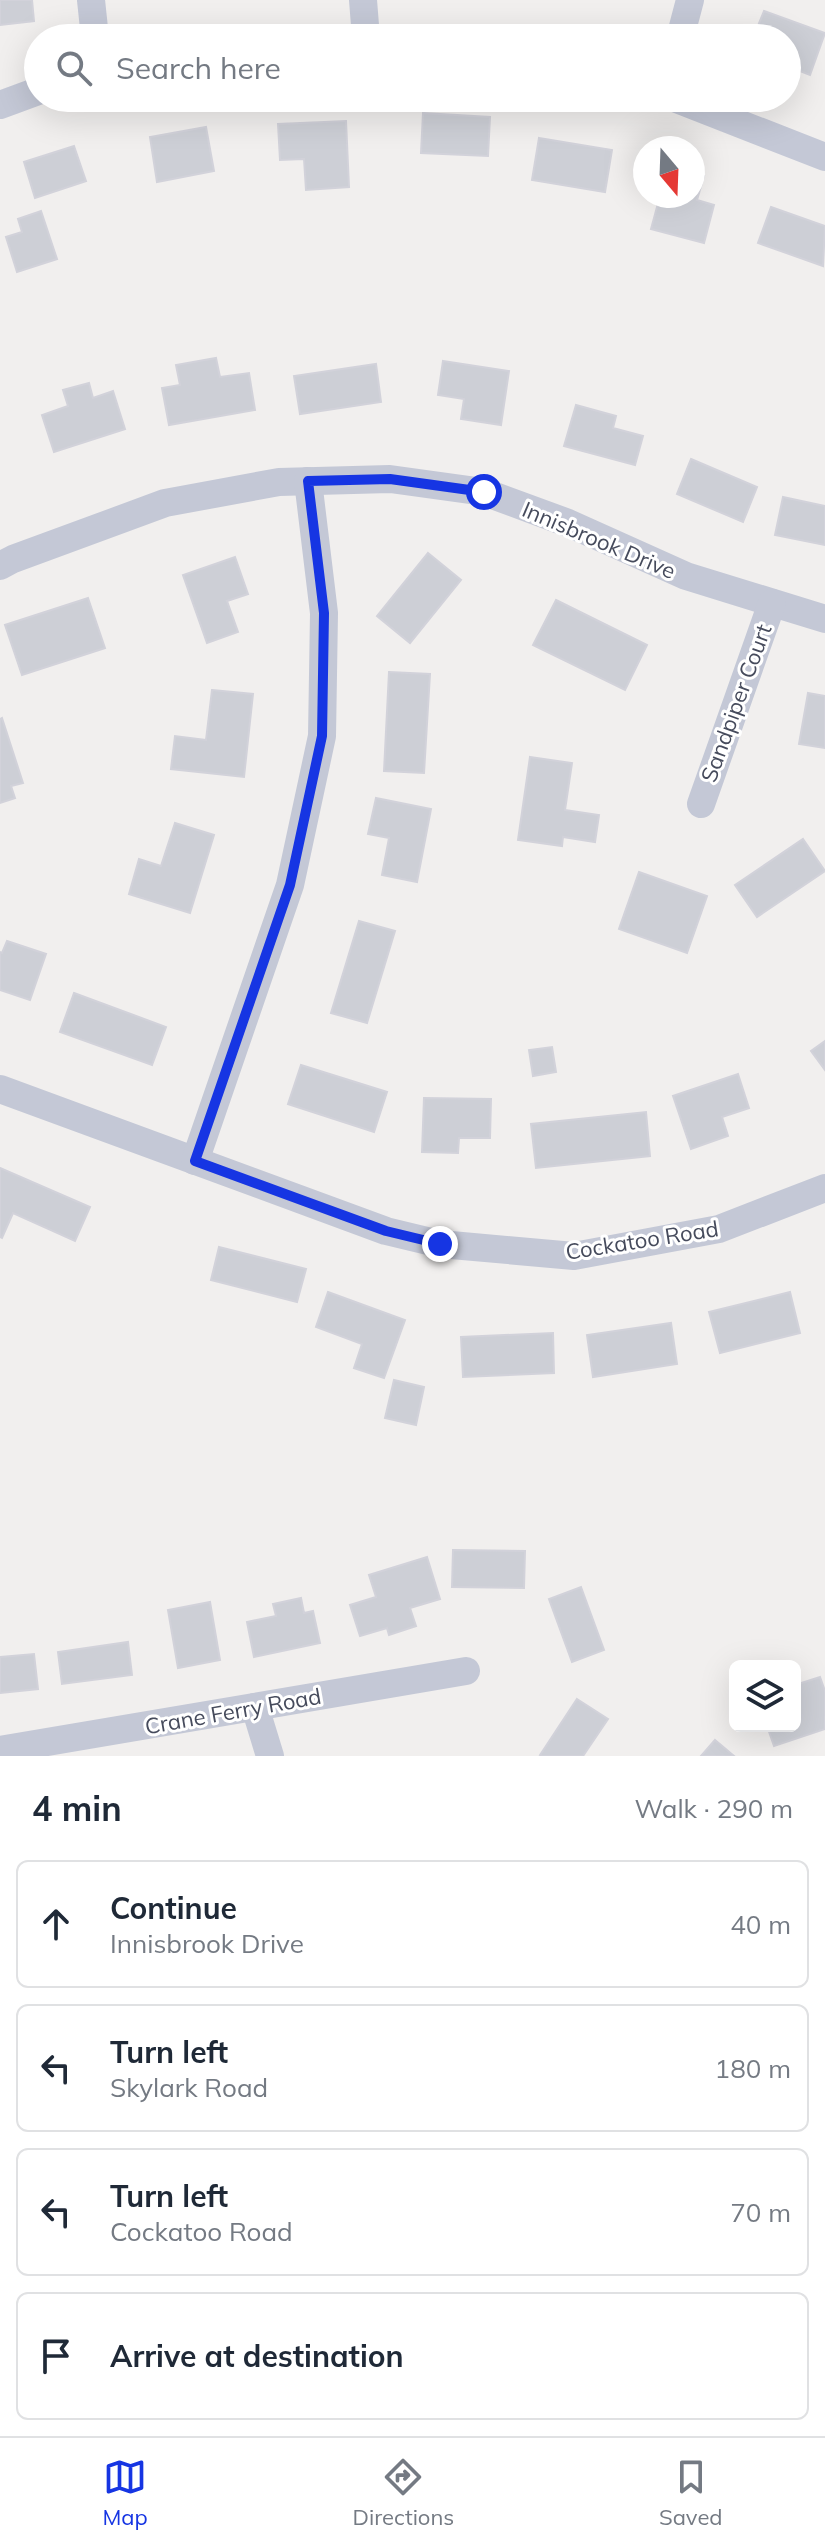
<!DOCTYPE html>
<meta charset="utf-8">
<style>
:root{--surface:#fff;--page:#f6f6f7;--text:#1f2937;--muted:#747a83;--line:#e0e1e3;--accent:#1635e3}
body{margin:0;font-family:Mulish,sans-serif;background:var(--page);color:var(--text)}
.controls{position:absolute;right:24px;bottom:24px;display:grid;overflow:hidden;border-radius:12px;box-shadow:0 8px 32px #0002}
.controls button{width:72px;height:72px;display:grid;place-items:center;padding:0;border:0;border-bottom:2px solid var(--line);background:var(--surface);color:var(--text);font:40px sans-serif}
.compass{position:absolute;left:633px;top:136px;width:72px;height:72px;border-radius:50%;background:var(--surface);box-shadow:0 8px 32px #0002;rotate:161deg}
.stop{position:absolute;width:24px;height:24px;margin:-18px;border:6px solid #1635e3;border-radius:50%;background:#fff}
.stop.end{background:#1635e3;border-color:#fff;box-shadow:0 2px 8px #0008}
.list{margin:0;padding:0;list-style:none}
h2{display:flex;justify-content:space-between;align-items:center;height:104px;margin:0;padding:0 32px;font-size:34px}
h2 small{font-size:26px;font-weight:400;color:var(--muted)}
.list li{display:grid;grid-template-columns:52px 1fr auto;gap:24px;align-items:center;box-sizing:border-box;height:128px;margin:0 16px 16px;padding:0 16px;border:2px solid var(--line);border-radius:12px}
.list b{display:block;font-size:30px;white-space:nowrap}
.list p{margin:0;font-size:26px;white-space:nowrap;color:var(--muted)}
.list em{font-size:26px;font-style:normal;color:var(--muted)}
.icon{flex:none;width:44px;height:44px;fill:none;stroke:currentColor;stroke-width:2;stroke-linecap:round;stroke-linejoin:round}
.map{position:relative;flex:none;width:825px;height:1756px;overflow:hidden}
.search{position:absolute;background:var(--surface);box-shadow:0 8px 32px #0002;left:24px;right:24px;top:24px;height:88px;display:flex;align-items:center;gap:20px;box-sizing:border-box;padding:0 28px;border-radius:44px;color:var(--muted);font-size:30px}
.sheet{height:680px;background:var(--surface)}
nav{display:flex;justify-content:space-around;align-items:center;box-sizing:border-box;height:112px;border-top:2px solid var(--line);background:var(--surface);font-size:22px;color:var(--muted)}
nav a{display:grid;justify-items:center;gap:4px}
nav .on{color:var(--accent)}
.map>svg:first-child{display:block}
</style>
<div class="map">
<svg width="825" height="1756" viewBox="0 0 825 1756">
<rect width="100%" height="100%" fill="#f1efee"/>
<g fill="#cdcfd6" stroke="#d2d2da" stroke-width="2">
<polygon points="0,0 32,0 34,21 0,25"/>
<polygon points="764,11 825,33 810,75 787,66 787,38 753,38"/>
<polygon points="423,113 490,117 488,156 421,153"/>
<polygon points="346,121 349,187 306,190 304,159 280,160 278,124"/>
<polygon points="206,127 214,171 157,182 150,137"/>
<polygon points="539,138 612,150 605,192 532,180"/>
<polygon points="74,146 86,181 35,198 24,162"/>
<polygon points="693,174 704,176 697,200 714,205 704,243 651,229 660,196 693,196"/>
<polygon points="771,207 825,226 823,266 758,243"/>
<polygon points="41,211 57,259 17,272 6,237 22,232 18,219"/>
<polygon points="216,358 220,377 249,373 255,410 169,425 162,388 180,385 176,365"/>
<polygon points="443,361 509,371 501,425 461,419 464,399 438,395"/>
<polygon points="376,364 381,402 300,414 294,376"/>
<polygon points="89,383 93,398 113,391 125,429 54,452 42,415 68,406 63,390"/>
<polygon points="576,405 616,416 613,428 643,436 635,465 564,446"/>
<polygon points="691,459 757,487 743,522 677,494"/>
<polygon points="783,497 825,506 825,545 775,535"/>
<polygon points="428,553 461,580 410,643 377,616"/>
<polygon points="235,557 248,594 227,601 238,632 207,643 183,575"/>
<polygon points="88,598 105,648 22,675 5,625"/>
<polygon points="556,600 647,645 625,690 533,645"/>
<polygon points="389,672 430,674 424,773 384,771"/>
<polygon points="212,690 253,694 244,777 171,769 175,736 206,740"/>
<polygon points="808,693 825,696 825,748 799,744"/>
<polygon points="2,718 23,783 11,786 15,798 0,803 0,719"/>
<polygon points="530,757 572,763 565,810 599,815 595,842 563,837 562,846 518,840"/>
<polygon points="376,798 431,809 417,882 382,875 389,838 368,834"/>
<polygon points="175,823 214,835 190,913 129,894 139,859 161,866"/>
<polygon points="803,839 825,871 757,917 735,885"/>
<polygon points="639,872 707,896 687,953 619,929"/>
<polygon points="359,921 395,931 367,1023 331,1013"/>
<polygon points="7,941 46,954 30,1000 0,990 0,952 2,953"/>
<polygon points="74,993 166,1027 152,1065 60,1032"/>
<polygon points="825,1041 825,1070 811,1051"/>
<polygon points="552,1047 556,1072 533,1076 529,1050"/>
<polygon points="301,1065 387,1092 374,1132 288,1104"/>
<polygon points="738,1074 749,1108 722,1117 728,1136 691,1149 673,1096"/>
<polygon points="424,1098 491,1099 490,1138 459,1138 458,1153 422,1152"/>
<polygon points="646,1112 650,1156 536,1168 531,1124"/>
<polygon points="0,1168 90,1207 75,1241 13,1213 2,1238 0,1237"/>
<polygon points="219,1247 306,1269 297,1302 211,1280"/>
<polygon points="328,1292 405,1320 384,1378 354,1368 362,1344 316,1327"/>
<polygon points="790,1292 800,1333 720,1353 709,1312"/>
<polygon points="671,1323 677,1364 593,1377 587,1335"/>
<polygon points="553,1333 554,1373 463,1377 461,1337"/>
<polygon points="394,1380 424,1387 416,1425 385,1418"/>
<polygon points="453,1550 525,1551 524,1588 452,1587"/>
<polygon points="427,1557 440,1599 410,1608 416,1626 389,1635 387,1628 360,1636 350,1605 376,1597 369,1575"/>
<polygon points="581,1587 604,1650 572,1662 549,1599"/>
<polygon points="301,1598 304,1613 313,1611 320,1643 254,1657 247,1622 276,1616 273,1604"/>
<polygon points="210,1602 220,1660 178,1668 168,1610"/>
<polygon points="128,1642 132,1675 62,1684 58,1652"/>
<polygon points="34,1654 38,1689 0,1693 0,1657"/>
<polygon points="820,1677 825,1691 825,1729 774,1746 767,1726 795,1726 795,1685"/>
<polygon points="577,1699 608,1719 583,1756 542,1756 540,1755"/>
<polygon points="715,1740 734,1756 701,1756"/>
</g>
<g fill="none" stroke-linecap="round" stroke-linejoin="round">
<g stroke="#c4c8d6" stroke-width="28">
<polyline points="91,0 95,38"/>
<polyline points="363,0 366,38"/>
<polyline points="680,38 690,0"/>
<polyline points="674,98 825,157"/>
<polyline points="0,105 38,91"/>
<polyline points="0,566 13,559 165,503 279,482 390,479 484,492 568,523 686,576 825,619"/>
<polyline points="701,804 772,603"/>
<polyline points="0,1089 386,1231 440,1244 574,1256 719,1229 825,1188"/>
<polyline points="195,1161 290,885 322,736 324,613 308,481"/>
<polyline points="255,1707 270,1756"/>
<polyline points="0,1750 466,1671"/>
</g>
</g>
<g fill="none" stroke-linecap="round" stroke-linejoin="round">
<polyline stroke="#1635e3" stroke-width="10" points="440,1244 386,1231 195,1161 290,885 322,736 324,613 308,481 390,479 484,492"/>
</g>
<g text-anchor="middle" stroke-width="6" stroke-linejoin="round" paint-order="stroke">
<g font-size="22" fill="#464b5c" stroke="#fff">
<text transform="translate(599 540) rotate(23)" y="8">Innisbrook Drive</text>
<text transform="translate(736 703) rotate(-70)" y="8">Sandpiper Court</text>
<text transform="translate(642 1240) rotate(-9)" y="8">Cockatoo Road</text>
<text transform="translate(233 1711) rotate(-10)" y="8">Crane Ferry Road</text>
</g>
</g>
</svg>
<div class="controls">
<button><svg class="icon" aria-label="layers" viewBox="0 0 24 24"><path d="M12 4l9 5-9 5-9-5zM3 14l9 5 9-5"/></svg></button>
</div>
<svg class="compass" viewBox="-18 -18 36 36"><path d="M0-13l5 13h-10z" fill="#e53935"/><path d="M0 13l5-13h-10z" fill="#747a83"/></svg>
<div class="stop" style="left:484px;top:492px"></div>
<div class="stop end" style="left:440px;top:1244px"></div>
<div class="search"><svg class="icon" aria-label="search" viewBox="0 0 24 24"><circle cx="10" cy="10" r="6"/><path d="M15 15l6 6"/></svg>Search here</div>
</div>
<section class="sheet">
<h2>4 min<small>Walk · 290 m</small></h2>
<ul class="list">
<li><svg class="icon" aria-label="ahead" viewBox="0 0 24 24"><path d="M12 20V5M6 11l6-6 6 6"/></svg><div><b>Continue</b><p>Innisbrook Drive</p></div><em>40 m</em></li>
<li><svg class="icon" aria-label="left" viewBox="0 0 24 24"><path d="M17 20v-9H6M10 6l-5 5 5 5"/></svg><div><b>Turn left</b><p>Skylark Road</p></div><em>180 m</em></li>
<li><svg class="icon" aria-label="left" viewBox="0 0 24 24"><path d="M17 20v-9H6M10 6l-5 5 5 5"/></svg><div><b>Turn left</b><p>Cockatoo Road</p></div><em>70 m</em></li>
<li><svg class="icon" aria-label="arrive" viewBox="0 0 24 24"><path d="M6 21V4h12l-3 4 3 4H6"/></svg><div><b>Arrive at destination</b></div></li>
</ul>
</section>
<nav>
<a class="on"><svg class="icon" aria-label="map" viewBox="0 0 24 24"><path d="M3 6l6-2 6 2 6-2v14l-6 2-6-2-6 2zM9 4v14M15 6v14"/></svg>Map</a>
<a><svg class="icon" aria-label="directions" viewBox="0 0 24 24"><path d="M12 3l9 9-9 9-9-9zM9 14v-3h6M13 9l2 2-2 2"/></svg>Directions</a>
<a><svg class="icon" aria-label="saved" viewBox="0 0 24 24"><path d="M7 4h10v16l-5-4-5 4z"/></svg>Saved</a>
</nav>
